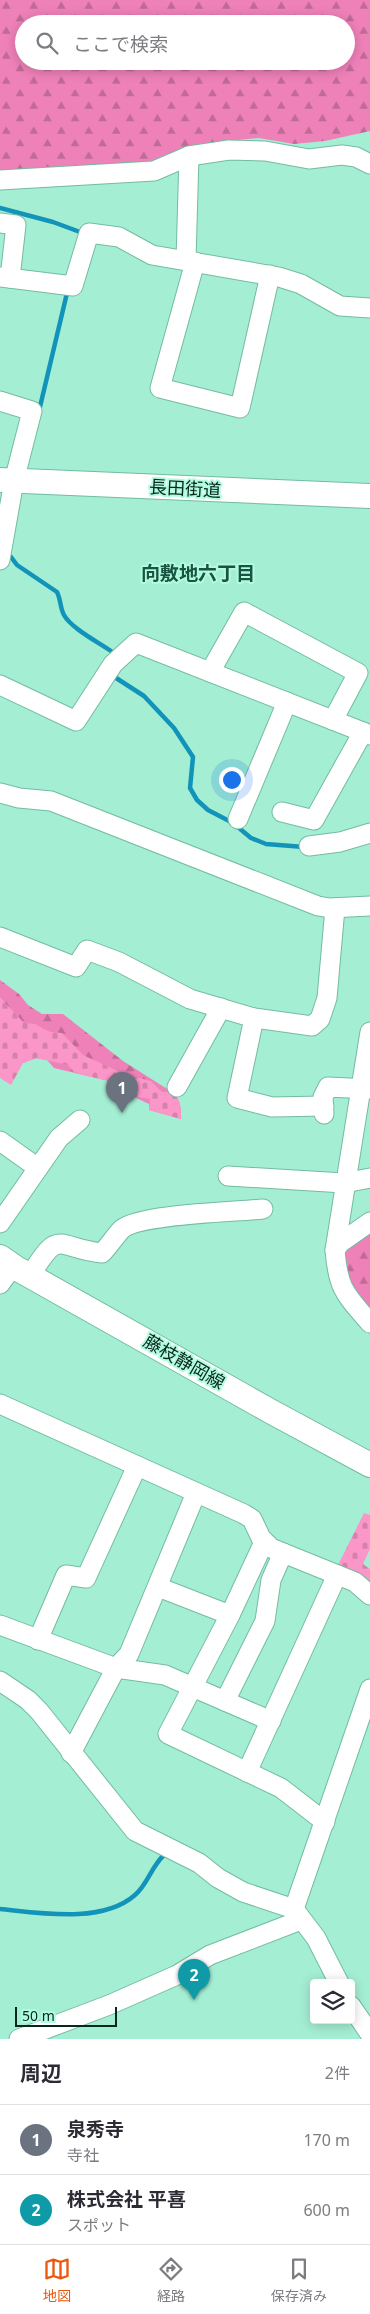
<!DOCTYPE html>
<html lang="ja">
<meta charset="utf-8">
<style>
:root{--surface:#fff;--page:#f7f7f7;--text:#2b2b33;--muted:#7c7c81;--line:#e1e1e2;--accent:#ea580c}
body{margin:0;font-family:"Noto Sans","Noto Sans JP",sans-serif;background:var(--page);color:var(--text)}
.controls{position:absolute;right:15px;bottom:15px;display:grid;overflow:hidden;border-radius:5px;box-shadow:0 2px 12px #0003}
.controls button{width:45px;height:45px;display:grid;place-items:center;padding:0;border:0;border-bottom:1px solid var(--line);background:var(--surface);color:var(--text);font:25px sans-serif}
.scale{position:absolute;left:15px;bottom:12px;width:102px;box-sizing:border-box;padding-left:5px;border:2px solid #08281e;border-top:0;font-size:14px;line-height:18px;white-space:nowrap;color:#08281e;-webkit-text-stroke:4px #b1fbe0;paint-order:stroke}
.you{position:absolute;left:231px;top:779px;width:18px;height:18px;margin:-12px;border:4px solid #fff;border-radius:50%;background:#1a73e8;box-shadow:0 0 0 8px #1a73e833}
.badge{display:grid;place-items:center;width:32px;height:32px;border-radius:50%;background:var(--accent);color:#fff;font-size:16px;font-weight:700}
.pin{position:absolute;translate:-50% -41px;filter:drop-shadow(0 1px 2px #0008)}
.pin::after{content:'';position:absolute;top:26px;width:18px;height:15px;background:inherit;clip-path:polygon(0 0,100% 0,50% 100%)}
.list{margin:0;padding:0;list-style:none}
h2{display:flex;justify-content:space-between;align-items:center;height:65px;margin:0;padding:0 20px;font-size:21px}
h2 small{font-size:16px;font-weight:400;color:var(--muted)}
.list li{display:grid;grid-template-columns:32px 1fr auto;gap:15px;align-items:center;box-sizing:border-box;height:70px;padding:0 20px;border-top:1px solid var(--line)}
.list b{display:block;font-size:19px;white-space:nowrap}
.list p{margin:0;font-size:16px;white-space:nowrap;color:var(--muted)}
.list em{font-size:16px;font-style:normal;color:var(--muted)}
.icon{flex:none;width:28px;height:28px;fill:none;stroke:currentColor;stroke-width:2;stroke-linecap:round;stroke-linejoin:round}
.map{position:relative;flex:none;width:370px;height:2039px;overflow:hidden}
.search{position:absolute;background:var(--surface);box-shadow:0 2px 12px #0003;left:15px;right:15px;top:15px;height:55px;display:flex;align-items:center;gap:12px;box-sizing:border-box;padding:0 18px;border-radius:28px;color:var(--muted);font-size:19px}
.sheet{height:205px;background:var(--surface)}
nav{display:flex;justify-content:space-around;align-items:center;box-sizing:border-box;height:70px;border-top:1px solid var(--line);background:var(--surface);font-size:14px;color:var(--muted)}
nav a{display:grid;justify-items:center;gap:2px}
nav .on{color:var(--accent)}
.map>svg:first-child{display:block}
</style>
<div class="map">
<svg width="370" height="2039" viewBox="0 0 370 2039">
<defs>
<pattern id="forest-firs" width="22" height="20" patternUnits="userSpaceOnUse" patternTransform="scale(1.25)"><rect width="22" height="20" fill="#ef81b9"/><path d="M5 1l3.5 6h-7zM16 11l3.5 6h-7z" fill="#c06a96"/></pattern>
<pattern id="cemetery-stones" width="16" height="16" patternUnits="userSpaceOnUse" patternTransform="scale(1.25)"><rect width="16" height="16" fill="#fb96c8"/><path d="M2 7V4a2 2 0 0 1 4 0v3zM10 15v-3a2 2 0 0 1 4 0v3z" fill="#d681ab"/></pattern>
</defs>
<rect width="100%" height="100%" fill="#a4eed3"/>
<g fill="url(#forest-firs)" fill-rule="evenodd">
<path d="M0,0H370V131L325,141L294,144L259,138L225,141L185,152L153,164L0,171ZM24,24H346V61H24Z"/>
<path d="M0,980L19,994L28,1005L42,1014H63L123,1061L172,1092C181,1100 181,1107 181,1119L149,1110V1104L132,1096L124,1087L113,1082L54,1068L47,1060L36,1058L23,1063L0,1047Z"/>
<polygon points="370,1228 370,1316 351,1293 342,1251"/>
</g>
<g fill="url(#cemetery-stones)">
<path d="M0,997L24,1023L35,1024L50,1032L62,1033L83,1055L124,1074L151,1081L162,1092H172C181,1100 181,1107 181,1119L149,1110L150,1099L132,1096L124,1087L113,1082L75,1073L68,1065L36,1058L23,1063L11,1085L0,1078Z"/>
<polygon points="364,1513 370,1515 370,1549 363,1564 370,1569 370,1589 337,1567"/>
</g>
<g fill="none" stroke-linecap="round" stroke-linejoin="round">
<g stroke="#1293b9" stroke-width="4.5">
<polyline points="0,208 53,222 80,232"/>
<polyline points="39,411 67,293"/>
<path d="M11,557L17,565L57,592C61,600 60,608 64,615C71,628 98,642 111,651"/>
<polyline points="113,676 144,696 174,728 193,757 190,788 197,800 208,810 233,823 251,838 266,844 304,847"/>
<path d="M0,1909C40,1913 102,1924 135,1895C148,1884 151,1867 164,1855L169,1856"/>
</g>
<g stroke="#73bca2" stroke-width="21">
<g id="minor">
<polyline points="0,180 154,171 189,156 229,150 265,151 309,159 342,155 356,157 370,164"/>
<polyline points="0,223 16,225 10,278"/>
<polyline points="186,260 189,156"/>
<polyline points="195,262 160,388 240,408 270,275"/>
<polyline points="0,277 73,286 89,233 119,237 152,255 279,277 301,284 340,306 370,308"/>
<polyline points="0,401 32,411 14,481 0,560"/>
<polyline points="210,672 244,612 358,673 333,720"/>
<polyline points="0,685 76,721 113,664 136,643 363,732"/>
<polyline points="0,793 19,798 51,801 318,906 330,908 370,906"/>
<polyline points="282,812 314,820 363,732 370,735"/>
<polyline points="238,819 287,702"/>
<polyline points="309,846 340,842 370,833"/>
<polyline points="0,937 76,967 87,950 119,962 190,999 254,1018 312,1026 320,1019 327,998 335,908"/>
<polyline points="254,1018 237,1098 272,1107 324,1106"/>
<path d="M370,1032L335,1250C338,1289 345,1294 370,1323"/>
<polyline points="177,1087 221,1008"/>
<polyline points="324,1114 323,1097 328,1087 370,1089"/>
<polyline points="0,1141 38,1168"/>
<polyline points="228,1176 344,1183 370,1178"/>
<polyline points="0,1223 59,1138 80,1120"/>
<polyline points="335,1250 340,1243 370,1222"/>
<path d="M30,1276C61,1226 55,1248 102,1253C109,1246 115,1236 122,1229C140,1214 235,1212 263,1209"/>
<polyline points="0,1284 13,1266"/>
<polyline points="0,1404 244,1514 252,1519 261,1538 271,1548 355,1582 370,1595"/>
<polyline points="264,1542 230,1615 168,1734 281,1788 325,1822"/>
<polyline points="158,1587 230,1615"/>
<polyline points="0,1625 116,1668 165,1675 271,1721"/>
<polyline points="38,1640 66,1575 86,1578 137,1466"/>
<polyline points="0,1681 28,1700 39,1711 135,1831 199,1863 218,1878 243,1892 294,1909 316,1938 339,1983"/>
<polyline points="225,1701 265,1621 271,1580 283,1553"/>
<polyline points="71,1753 116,1668 129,1654 196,1493"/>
<polyline points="247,1772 337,1575"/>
<polyline points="294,1909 370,1689"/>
<polyline points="351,2006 370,2034"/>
<polyline points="19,2039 109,2005 177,1975 210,1955 301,1920"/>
</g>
</g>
<g stroke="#73bca2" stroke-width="26">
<g id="major">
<polyline points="0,480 370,496"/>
<polyline points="0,1257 16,1268 270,1411 370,1465"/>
</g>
</g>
<use href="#minor" stroke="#fff" stroke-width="19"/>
<use href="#major" stroke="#fff" stroke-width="24"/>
</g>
<g text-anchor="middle" stroke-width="4" stroke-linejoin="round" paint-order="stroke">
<g font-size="18" fill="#08281e" stroke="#b1fbe0">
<text transform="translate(185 489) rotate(3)" y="6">長田街道</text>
<text transform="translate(184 1362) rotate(30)" y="6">藤枝静岡線</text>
</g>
<g font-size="19" font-weight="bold" fill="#195342" stroke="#b1fbe0">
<text x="198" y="580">向敷地六丁目</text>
</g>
</g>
</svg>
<div class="controls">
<button><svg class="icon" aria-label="layers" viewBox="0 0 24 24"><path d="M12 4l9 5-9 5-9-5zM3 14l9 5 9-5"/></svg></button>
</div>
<div class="scale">50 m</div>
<div class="you"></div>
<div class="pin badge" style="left:122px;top:1113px;background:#6b7280">1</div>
<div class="pin badge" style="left:194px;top:2000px;background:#0f9aa8">2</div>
<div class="search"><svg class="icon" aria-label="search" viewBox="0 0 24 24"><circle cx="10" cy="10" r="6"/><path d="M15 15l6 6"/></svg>ここで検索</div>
</div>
<section class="sheet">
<h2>周辺<small>2件</small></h2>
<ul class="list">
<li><span class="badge" style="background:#6b7280">1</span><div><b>泉秀寺</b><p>寺社</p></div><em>170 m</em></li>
<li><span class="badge" style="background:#0f9aa8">2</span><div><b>株式会社 平喜</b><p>スポット</p></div><em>600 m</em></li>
</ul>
</section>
<nav>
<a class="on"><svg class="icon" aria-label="map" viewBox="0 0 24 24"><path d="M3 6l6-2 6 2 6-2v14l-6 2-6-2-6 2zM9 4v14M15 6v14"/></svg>地図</a>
<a><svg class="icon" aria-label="directions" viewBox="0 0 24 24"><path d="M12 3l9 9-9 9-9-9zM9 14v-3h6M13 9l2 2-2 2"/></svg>経路</a>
<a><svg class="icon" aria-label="saved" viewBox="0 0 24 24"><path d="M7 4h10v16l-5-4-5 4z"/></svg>保存済み</a>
</nav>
